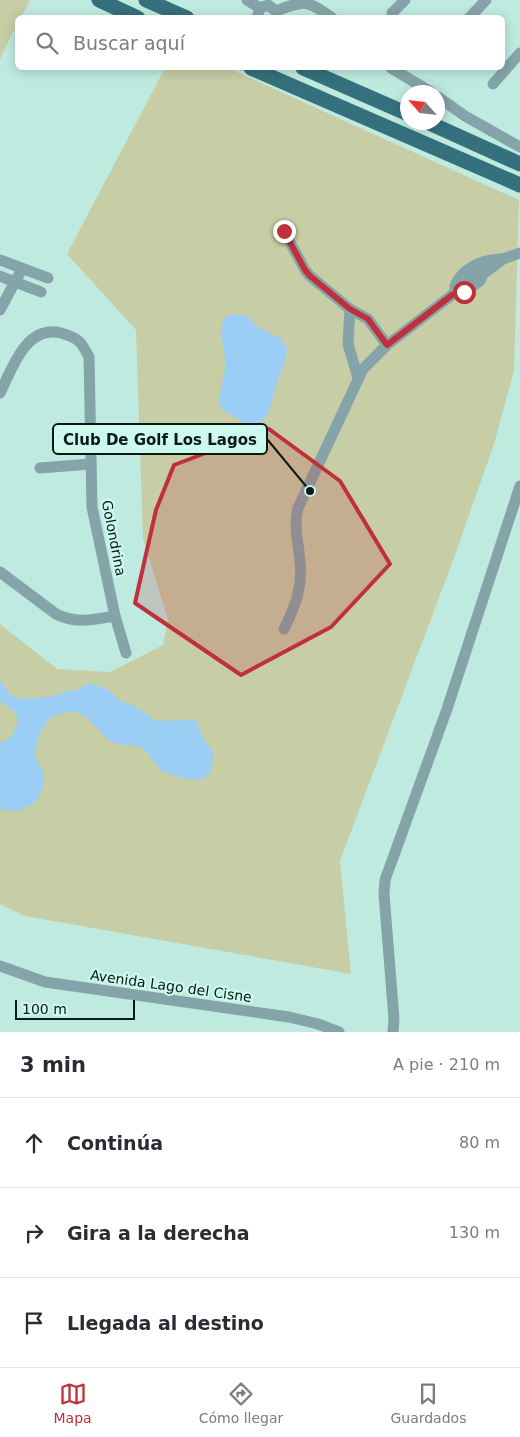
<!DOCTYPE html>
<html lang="es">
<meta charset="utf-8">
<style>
:root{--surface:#fff;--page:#f7f7f7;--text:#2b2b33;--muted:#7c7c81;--line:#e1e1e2;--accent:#c0303a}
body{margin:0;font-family:"DejaVu Sans",sans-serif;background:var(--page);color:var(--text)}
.compass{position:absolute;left:400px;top:85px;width:45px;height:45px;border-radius:50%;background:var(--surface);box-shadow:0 2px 12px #0003;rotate:297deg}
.scale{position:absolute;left:15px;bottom:12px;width:120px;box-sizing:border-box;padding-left:5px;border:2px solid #091a16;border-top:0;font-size:14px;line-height:18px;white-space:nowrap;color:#091a16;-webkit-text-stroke:4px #ccf8ed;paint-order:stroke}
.stop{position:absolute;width:15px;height:15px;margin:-11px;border:4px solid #c0303a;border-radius:50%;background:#fff}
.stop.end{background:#c0303a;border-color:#fff;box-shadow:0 1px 5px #0008}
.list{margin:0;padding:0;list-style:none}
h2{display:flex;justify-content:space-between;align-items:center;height:65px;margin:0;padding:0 20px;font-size:21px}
h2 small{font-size:16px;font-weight:400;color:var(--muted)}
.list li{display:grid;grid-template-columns:32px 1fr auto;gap:15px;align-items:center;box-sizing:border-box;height:90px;padding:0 20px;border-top:1px solid var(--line)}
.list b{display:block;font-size:19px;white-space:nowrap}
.list em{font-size:16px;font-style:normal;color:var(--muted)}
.icon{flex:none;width:28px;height:28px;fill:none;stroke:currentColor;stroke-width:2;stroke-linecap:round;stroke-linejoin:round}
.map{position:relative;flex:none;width:520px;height:1032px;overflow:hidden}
.search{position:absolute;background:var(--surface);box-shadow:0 2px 12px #0003;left:15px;right:15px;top:15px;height:55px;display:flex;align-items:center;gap:12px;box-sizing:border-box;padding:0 18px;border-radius:8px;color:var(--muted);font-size:19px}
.sheet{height:335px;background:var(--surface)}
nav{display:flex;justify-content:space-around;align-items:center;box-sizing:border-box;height:70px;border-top:1px solid var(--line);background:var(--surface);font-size:14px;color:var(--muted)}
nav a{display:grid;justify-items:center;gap:2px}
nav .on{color:var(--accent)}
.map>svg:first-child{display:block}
</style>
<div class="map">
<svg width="520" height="1032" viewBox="0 0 520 1032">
<rect width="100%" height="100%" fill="#bfeae0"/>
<g fill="#c7cea6">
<polygon points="0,0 30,0 21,17 18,18 17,24 0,59"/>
<polygon points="165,68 228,68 519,200 514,371 494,444 455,555 340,861 351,974 25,916 0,904 0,624 57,669 110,672 163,645 168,620 143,538 136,330 67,254"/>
</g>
<g fill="#9acef4">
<polygon points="231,315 243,315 249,317 256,326 282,339 287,350 285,361 279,376 268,414 260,423 253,425 246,424 222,409 220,405 219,398 226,364 221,334 221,327 225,317"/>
<path d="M0,680L9,693L18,698L25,699L56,696L65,691H75L86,684H93L108,690L118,699L138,708L155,721L193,720L197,722L204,740L214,753L210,773L202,780C191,780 166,776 159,768C152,761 149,752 141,748C133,743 123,747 115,743C94,734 90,703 58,714C44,718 34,742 36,756C37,764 45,771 44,781C43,803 20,816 0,809V743C7,740 12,738 15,730C22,714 12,710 0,701Z"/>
</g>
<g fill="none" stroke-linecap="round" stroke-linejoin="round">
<g stroke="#85a4a9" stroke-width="11">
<polyline points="247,0 260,8"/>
<path d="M276,11C304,0 308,0 332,18"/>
<polyline points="392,13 405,0"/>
<polyline points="257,18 260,8 268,5 276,11 277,17"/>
<polyline points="469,18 486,0"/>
<polyline points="391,68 431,92"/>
<polyline points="493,84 520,53"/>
<polyline points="438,97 465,116 520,147"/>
<polyline points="284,231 305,270 310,276 350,309 368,319 387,345"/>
<polyline points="0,260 48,278"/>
<polyline points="0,276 41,292"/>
<path d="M455,286C462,268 482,260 500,259"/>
<polyline points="452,295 464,292 480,281 483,274 503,259 520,253"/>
<polyline points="350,309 348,344 358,378"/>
<polyline points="0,310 22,269"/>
<path d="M0,393C12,369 26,324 61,333C78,338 81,341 89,357L92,507L115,616L126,653"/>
<polyline points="40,468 91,464"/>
<path d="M0,572L56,614C76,624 93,620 115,616"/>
<path d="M284,629C295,607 303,587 300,562C299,544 293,526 298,508L363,369L387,345L452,295C460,284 469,275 483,274"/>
<polyline points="0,966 45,982 289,1017 318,1024 339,1032"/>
<polyline points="393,1032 394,1019 384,894 385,880 447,709 520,486"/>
</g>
<g stroke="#34717c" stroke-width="15">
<polyline points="99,0 138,18"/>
<polyline points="146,0 187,18"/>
<polyline points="251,68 520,185"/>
<polyline points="303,68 408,114"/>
<polyline points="427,122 520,164"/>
</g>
</g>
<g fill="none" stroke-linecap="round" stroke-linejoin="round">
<polyline stroke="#c0303a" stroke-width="6" points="284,231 305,270 310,276 350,309 368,319 387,345 452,295 464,292"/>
</g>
<path fill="#c0303a" fill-opacity="0.2" stroke="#c0303a" stroke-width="4" stroke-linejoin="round" d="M269,429L340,481L390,564L331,627L241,675L135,603L156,510L174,465Z"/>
<g text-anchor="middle" stroke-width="4.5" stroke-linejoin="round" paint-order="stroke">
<g font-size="14" fill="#091a16" stroke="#ccf8ed">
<text transform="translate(114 538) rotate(79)" y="5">Golondrina</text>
<text transform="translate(171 986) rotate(8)" y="5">Avenida Lago del Cisne</text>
</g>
</g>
<path fill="none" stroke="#091a16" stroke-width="2" d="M310 491L267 439"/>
<circle fill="#091a16" stroke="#ccf8ed" stroke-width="2" cx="310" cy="491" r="5"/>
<rect fill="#ccf8ed" stroke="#091a16" stroke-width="2" x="53" y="424" width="214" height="30" rx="5"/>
<g font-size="15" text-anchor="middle" font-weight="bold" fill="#091a16">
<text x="160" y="445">Club De Golf Los Lagos</text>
</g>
</svg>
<svg class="compass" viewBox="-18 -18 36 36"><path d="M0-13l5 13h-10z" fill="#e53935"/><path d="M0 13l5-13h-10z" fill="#7c7c81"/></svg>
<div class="scale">100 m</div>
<div class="stop" style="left:464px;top:292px"></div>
<div class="stop end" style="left:284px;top:231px"></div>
<div class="search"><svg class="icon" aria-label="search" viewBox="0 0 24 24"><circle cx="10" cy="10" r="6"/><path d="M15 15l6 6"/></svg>Buscar aquí</div>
</div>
<section class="sheet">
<h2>3 min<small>A pie · 210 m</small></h2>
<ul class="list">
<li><svg class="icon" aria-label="ahead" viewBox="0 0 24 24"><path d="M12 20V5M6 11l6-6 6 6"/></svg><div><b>Continúa</b></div><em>80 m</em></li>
<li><svg class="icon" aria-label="right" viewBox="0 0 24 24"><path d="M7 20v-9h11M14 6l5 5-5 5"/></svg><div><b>Gira a la derecha</b></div><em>130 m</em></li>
<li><svg class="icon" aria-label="arrive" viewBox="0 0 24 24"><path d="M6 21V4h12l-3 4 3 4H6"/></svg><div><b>Llegada al destino</b></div></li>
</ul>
</section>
<nav>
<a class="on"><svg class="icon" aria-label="map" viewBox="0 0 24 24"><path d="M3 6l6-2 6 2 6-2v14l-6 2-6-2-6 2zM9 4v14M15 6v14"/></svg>Mapa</a>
<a><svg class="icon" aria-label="directions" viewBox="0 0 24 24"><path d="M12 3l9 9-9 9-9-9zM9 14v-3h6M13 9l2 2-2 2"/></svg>Cómo llegar</a>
<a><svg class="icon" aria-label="saved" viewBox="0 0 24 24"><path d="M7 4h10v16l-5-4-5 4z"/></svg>Guardados</a>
</nav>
